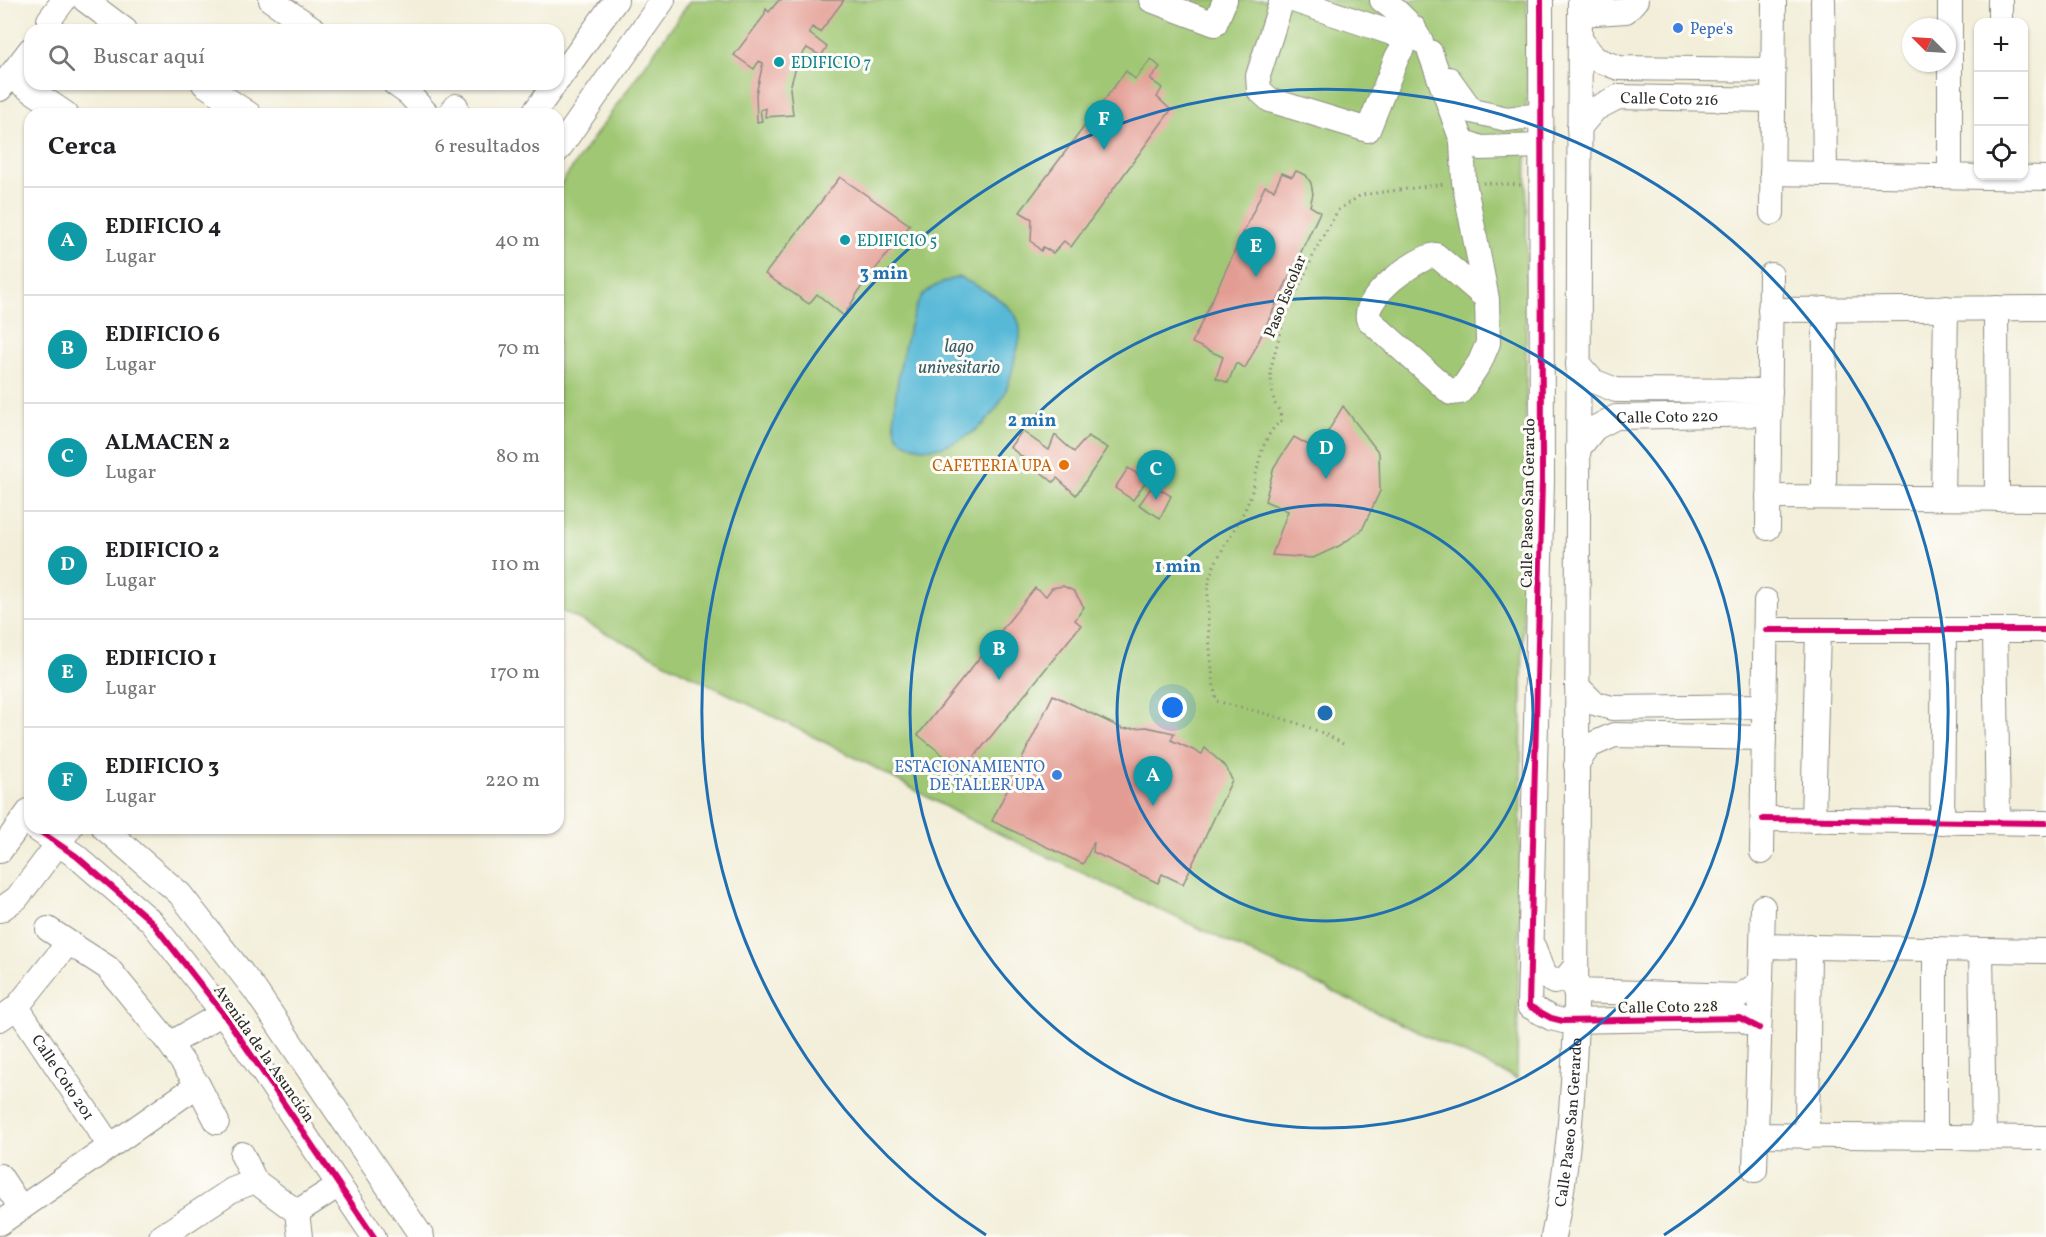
<!DOCTYPE html>
<html lang="es">
<meta charset="utf-8">
<style>
:root{--surface:#fff;--page:#f6f6f6;--text:#202124;--muted:#757577;--line:#e0e0e0;--accent:#b45309}
body{margin:0;font-family:Vollkorn,serif;background:var(--page);color:var(--text)}
.controls{position:absolute;right:18px;top:18px;display:grid;overflow:hidden;border-radius:12px;box-shadow:0 2px 4px #0004}
.controls button{width:54px;height:54px;display:grid;place-items:center;padding:0;border:0;border-bottom:2px solid var(--line);background:var(--surface);color:var(--text);font:30px sans-serif}
.compass{position:absolute;left:1902px;top:18px;width:54px;height:54px;border-radius:50%;background:var(--surface);box-shadow:0 2px 4px #0004;rotate:294deg}
.you{position:absolute;left:1173px;top:708px;width:21px;height:21px;margin:-15px;border:4px solid #fff;border-radius:50%;background:#1a73e8;box-shadow:0 0 0 9px #1a73e833}
.badge{display:grid;place-items:center;width:39px;height:39px;border-radius:50%;background:var(--accent);color:#fff;font-size:20px;font-weight:700}
.pin{position:absolute;translate:-50% -50px;filter:drop-shadow(0 2px 3px #0008)}
.pin::after{content:'';position:absolute;top:32px;width:21px;height:18px;background:inherit;clip-path:polygon(0 0,100% 0,50% 100%)}
.list{margin:0;padding:0;list-style:none}
h2{display:flex;justify-content:space-between;align-items:center;height:78px;margin:0;padding:0 24px;font-size:26px}
h2 small{font-size:20px;font-weight:400;color:var(--muted)}
.list li{display:grid;grid-template-columns:39px 1fr auto;gap:18px;align-items:center;box-sizing:border-box;height:108px;padding:0 24px;border-top:2px solid var(--line)}
.list b{display:block;font-size:22px;white-space:nowrap}
.list p{margin:0;font-size:20px;white-space:nowrap;color:var(--muted)}
.list em{font-size:20px;font-style:normal;color:var(--muted)}
.icon{flex:none;width:33px;height:33px;fill:none;stroke:currentColor;stroke-width:2;stroke-linecap:round;stroke-linejoin:round}
.map{position:relative;flex:none;width:2046px;height:1237px;overflow:hidden}
.search{position:absolute;background:var(--surface);box-shadow:0 2px 4px #0004;left:24px;top:24px;width:540px;height:66px;display:flex;align-items:center;gap:15px;box-sizing:border-box;padding:0 21px;border-radius:18px;color:var(--muted);font-size:22px}
.panel{position:absolute;background:var(--surface);box-shadow:0 2px 4px #0004;left:24px;top:108px;width:540px;height:726px;border-radius:18px}
.map>svg:first-child{display:block}
</style>
<div class="map">
<svg width="2046" height="1237" viewBox="0 0 2046 1237">
<rect width="100%" height="100%" fill="#fdfcf7"/>
<filter id="ink" filterUnits="userSpaceOnUse"><feTurbulence type="fractalNoise" baseFrequency=".0167" numOctaves="2"/><feDisplacementMap in="SourceGraphic" scale="12" xChannelSelector="R" yChannelSelector="G"/><feConvolveMatrix kernelMatrix="1 2 1 2 8 2 1 2 1" color-interpolation-filters="sRGB"/></filter>
<filter id="wash" filterUnits="userSpaceOnUse"><feTurbulence type="fractalNoise" baseFrequency=".008" numOctaves="4" result="noise"/><feDisplacementMap in="SourceGraphic" scale="24" xChannelSelector="R" yChannelSelector="G"/><feGaussianBlur stdDeviation="1.35" result="paint"/><feColorMatrix in="noise" values="0 0 0 0 0 0 0 0 0 0 0 0 0 0 0 0 0 1.4 0 .05"/><feComposite in="paint" operator="in"/></filter>
<g filter="url(#wash)">
<rect width="100%" height="100%" fill="#f2eed9"/>
<polygon fill="#a0c773" stroke="#66794f" stroke-width="1.5" points="691,0 1527,0 1526,389 1517,1079 962,816 870,765 558,609 558,188"/>
<path fill="#59b9d7" stroke="#427281" stroke-width="1.5" d="M958,277C976,285 1013,302 1019,323C1022,332 1019,345 1016,354C1012,372 1008,390 998,406C983,431 942,456 913,446C906,444 899,440 896,432C890,412 902,354 908,333C918,296 920,290 958,277Z"/>
<g id="blocks">
<g fill="#e39c93">
<polygon points="779,0 844,0 820,32 812,27 809,33 827,47 821,56 807,48 798,60 790,88 793,115 765,117 766,108 760,110 762,121 757,122 756,94 763,63 759,61 754,69 734,55 764,16 766,9 769,12"/>
<polygon points="1151,59 1160,67 1150,79 1162,88 1157,97 1171,110 1071,247 1064,241 1053,253 1043,247 1041,251 1031,241 1032,219 1020,212 1126,71 1135,79"/>
<polygon points="1296,171 1306,175 1311,183 1313,194 1310,206 1320,212 1252,355 1245,368 1236,363 1228,383 1216,378 1223,357 1192,343 1265,186 1274,190 1282,173 1292,177"/>
<polygon points="840,177 910,225 860,289 844,316 817,294 809,304 765,274"/>
<polygon points="1343,406 1379,453 1380,491 1362,530 1339,546 1313,558 1272,555 1288,511 1265,501 1274,467 1294,437 1317,450"/>
<polygon points="1022,431 1049,450 1055,435 1074,452 1088,436 1108,448 1076,495 1057,478 1053,482 1010,447"/>
<polygon points="1128,468 1147,480 1133,500 1115,488"/>
<polygon points="1153,485 1171,496 1160,518 1139,505"/>
<polygon points="1063,586 1074,591 1084,607 1075,620 1081,625 963,771 918,735 1035,588 1046,596 1052,588"/>
<polygon points="1053,695 1123,729 1146,727 1174,733 1171,740 1202,754 1205,748 1226,767 1232,780 1183,884 1162,874 1158,883 1093,852 1094,842 1083,864 992,821"/>
</g>
</g>
</g>
<g filter="url(#ink)">
<use href="#blocks" fill-opacity="0" stroke="#8e8c82" stroke-width="1.5"/>
<g fill="none" stroke-linecap="round" stroke-linejoin="round">
<g stroke="#8e8c82" stroke-width="26">
<g id="minor">
<polyline points="85,0 125,30"/>
<polyline points="271,0 315,30"/>
<polyline points="1151,0 1215,24 1225,0"/>
<polyline points="1282,0 1258,76 1259,90 1270,100 1368,130 1397,57 1414,28"/>
<polyline points="1293,0 1407,38"/>
<path d="M1382,0C1398,11 1411,23 1421,41"/>
<polyline points="1541,0 1542,480 1529,1006 1551,1018 1563,1021 1740,1018 1759,1028"/>
<polyline points="1823,0 1825,174"/>
<polyline points="1950,0 1950,176"/>
<polyline points="1580,14 1626,11 1636,0"/>
<polyline points="49,20 64,0"/>
<polyline points="2000,22 2000,0"/>
<polyline points="1580,39 1595,59 1619,68 1773,70"/>
<path d="M1430,52L1462,141L1464,182L1487,299L1488,343L1480,362L1460,392L1451,393L1368,319C1364,296 1415,258 1436,255L1487,299"/>
<polyline points="10,76 66,114"/>
<polyline points="1449,79 1472,111 1507,119 1541,115"/>
<polyline points="558,80 616,0"/>
<polyline points="204,84 249,114"/>
<polyline points="395,84 409,94 427,114"/>
<polyline points="0,89 30,50"/>
<polyline points="450,114 456,106"/>
<polyline points="533,114 555,84"/>
<path id="s1" d="M1579,128L1595,109L1618,97L1773,100"/>
<polyline points="1462,141 1481,148 1541,146"/>
<polyline points="558,150 663,0"/>
<polyline points="1772,173 2046,178"/>
<polyline points="1772,213 1774,0"/>
<polyline points="1996,308 1997,499"/>
<polyline points="1770,310 2046,308"/>
<polyline points="1578,364 1593,381 1616,390 1770,391"/>
<path id="s2" d="M1578,449L1595,428L1616,417L1770,414"/>
<polyline points="1768,497 2046,499"/>
<polyline points="1824,497 1825,309"/>
<polyline points="1943,498 1946,308"/>
<polyline points="1768,528 1771,275"/>
<polyline points="1766,630 2046,630"/>
<polyline points="1995,630 1998,822"/>
<polyline points="1577,686 1594,703 1612,708 1765,706"/>
<polyline points="1576,765 1589,746 1614,735 1764,738"/>
<polyline points="1763,819 2046,823"/>
<polyline points="1813,820 1818,630"/>
<polyline points="1942,822 1944,630"/>
<polyline points="35,828 76,856 151,921 223,1013 374,1237"/>
<polyline points="104,828 180,894 255,990 422,1237"/>
<polyline points="0,851 30,810"/>
<polyline points="1762,852 1766,601"/>
<polyline points="0,910 17,898 70,828"/>
<polyline points="48,929 108,968 170,1044 198,1085 217,1122"/>
<polyline points="1762,946 1763,907"/>
<path d="M1534,948C1539,961 1541,976 1554,982L1566,978L1575,967"/>
<polyline points="1981,950 1984,1137"/>
<polyline points="2046,951 1762,946 1756,1135 2046,1138"/>
<polyline points="1575,991 1740,996 1761,982"/>
<path id="s3" d="M17,1007L110,1146"/>
<polyline points="0,1019 17,1007 68,943"/>
<polyline points="170,1044 223,1013"/>
<polyline points="1807,1137 1809,946"/>
<polyline points="1935,1137 1935,949"/>
<polyline points="242,1154 255,1181"/>
<polyline points="1755,1170 1756,1135"/>
<polyline points="0,1176 21,1208"/>
<polyline points="297,1212 339,1185"/>
<polyline points="0,1223 198,1085"/>
<polyline points="161,1237 232,1190 255,1181 297,1212 300,1237"/>
<path id="s4" d="M1553,1237C1569,1165 1573,1095 1576,1021L1580,0"/>
</g>
</g>
<g stroke="#8e8c82" stroke-width="3" stroke-dasharray="1.5 4.5" stroke-linecap="butt">
<polyline points="1483,183 1521,185"/>
<path d="M1343,744C1311,723 1254,711 1216,701C1212,677 1203,594 1211,573C1222,545 1244,519 1252,491C1259,466 1260,438 1281,421L1280,412L1274,402L1270,371L1283,322L1317,247L1338,210L1361,195L1444,184"/>
</g>
<use href="#minor" stroke="#fff" stroke-width="24"/>
<g stroke="#fdfcf7" stroke-width="10">
<g id="cycleway">
<polyline points="1541,0 1542,480 1529,1006 1551,1018 1563,1021 1740,1018 1759,1028"/>
<polyline points="1766,630 2046,630"/>
<polyline points="1763,819 2046,823"/>
<polyline points="35,828 76,856 151,921 223,1013 374,1237"/>
</g>
</g>
<use href="#cycleway" stroke="#d6006c" stroke-width="6"/>
</g>
</g>
<g fill="none" stroke="#1f6fb2" stroke-width="3">
<circle cx="1325" cy="713" r="208"/>
<circle cx="1325" cy="713" r="415"/>
<path d="M986 1235A623 623 0 1 1 1664 1235"/>
</g>
<g fill="#3f7fe0" stroke="#fdfcf7" stroke-width="2">
<circle cx="1678" cy="28" r="6"/>
<circle cx="1057" cy="775" r="6"/>
</g>
<g fill="#0f9aa8" stroke="#fdfcf7" stroke-width="2">
<circle cx="779" cy="62" r="6"/>
<circle cx="845" cy="240" r="6"/>
</g>
<circle fill="#e8710a" stroke="#fdfcf7" stroke-width="2" cx="1064" cy="465" r="6"/>
<g text-anchor="middle" stroke-width="6" stroke-linejoin="round" paint-order="stroke">
<g font-size="16" fill="#366cbe" stroke="#fdfcf7" text-anchor="start">
<text x="1690" y="34">Pepe's</text>
<text x="1045" y="772" text-anchor="end">ESTACIONAMIENTO<tspan x="1045" dy="18">DE TALLER UPA</tspan></text>
</g>
<g font-size="16" fill="#0d838f" stroke="#fdfcf7" text-anchor="start">
<text x="791" y="68">EDIFICIO 7</text>
<text x="857" y="246">EDIFICIO 5</text>
</g>
<g font-size="16" fill="#2b2b2b" stroke="#fdfcf7">
<text dy="6" stroke="none"><textPath href="#s1" startOffset="102">Calle Coto 216</textPath></text>
<text transform="translate(1284 296) rotate(-68)" y="6">Paso Escolar</text>
<text dy="6" stroke="none"><textPath href="#s2" startOffset="102">Calle Coto 220</textPath></text>
<text transform="translate(1527 503) rotate(-89)" y="6">Calle Paseo San Gerardo</text>
<text transform="translate(1668 1006) rotate(-1)" y="6">Calle Coto 228</text>
<text transform="translate(265 1053) rotate(55)" y="6">Avenida de la Asunción</text>
<text dy="6" stroke="none"><textPath href="#s3" startOffset="84">Calle Coto 201</textPath></text>
<text dy="6" stroke="none"><textPath href="#s4" startOffset="116">Calle Paseo San Gerardo</textPath></text>
</g>
<g font-size="16" fill="#c56008" stroke="#fdfcf7" text-anchor="end">
<text x="1052" y="471">CAFETERIA UPA</text>
</g>
<g font-size="18" font-style="italic" fill="#3b5d67" stroke="#fdfcf7">
<text x="959" y="352">lago<tspan x="959" dy="21">univesitario</tspan></text>
</g>
</g>
<circle cx="1325" cy="713" r="9" fill="#1f6fb2" stroke="#fdfcf7" stroke-width="3"/>
<g font-size="18" text-anchor="middle" font-weight="bold" fill="#1f6fb2" stroke="#fdfcf7" stroke-width="6" stroke-linejoin="round" paint-order="stroke">
<text x="884" y="279">3 min</text>
<text x="1032" y="426">2 min</text>
<text x="1178" y="572">1 min</text>
</g>
</svg>
<div class="controls">
<button>+</button>
<button>−</button>
<button><svg class="icon" aria-label="locate" viewBox="0 0 24 24"><circle cx="12" cy="12" r="6"/><path d="M12 2v4M12 18v4M2 12h4M18 12h4"/></svg></button>
</div>
<svg class="compass" viewBox="-18 -18 36 36"><path d="M0-13l5 13h-10z" fill="#e53935"/><path d="M0 13l5-13h-10z" fill="#757577"/></svg>
<div class="you"></div>
<div class="pin badge" style="left:1153px;top:806px;background:#0f9aa8">A</div>
<div class="pin badge" style="left:999px;top:680px;background:#0f9aa8">B</div>
<div class="pin badge" style="left:1156px;top:500px;background:#0f9aa8">C</div>
<div class="pin badge" style="left:1326px;top:479px;background:#0f9aa8">D</div>
<div class="pin badge" style="left:1256px;top:277px;background:#0f9aa8">E</div>
<div class="pin badge" style="left:1104px;top:150px;background:#0f9aa8">F</div>
<div class="search"><svg class="icon" aria-label="search" viewBox="0 0 24 24"><circle cx="10" cy="10" r="6"/><path d="M15 15l6 6"/></svg>Buscar aquí</div>
<section class="panel">
<h2>Cerca<small>6 resultados</small></h2>
<ul class="list">
<li><span class="badge" style="background:#0f9aa8">A</span><div><b>EDIFICIO 4</b><p>Lugar</p></div><em>40 m</em></li>
<li><span class="badge" style="background:#0f9aa8">B</span><div><b>EDIFICIO 6</b><p>Lugar</p></div><em>70 m</em></li>
<li><span class="badge" style="background:#0f9aa8">C</span><div><b>ALMACEN 2</b><p>Lugar</p></div><em>80 m</em></li>
<li><span class="badge" style="background:#0f9aa8">D</span><div><b>EDIFICIO 2</b><p>Lugar</p></div><em>110 m</em></li>
<li><span class="badge" style="background:#0f9aa8">E</span><div><b>EDIFICIO 1</b><p>Lugar</p></div><em>170 m</em></li>
<li><span class="badge" style="background:#0f9aa8">F</span><div><b>EDIFICIO 3</b><p>Lugar</p></div><em>220 m</em></li>
</ul>
</section>
</div>
